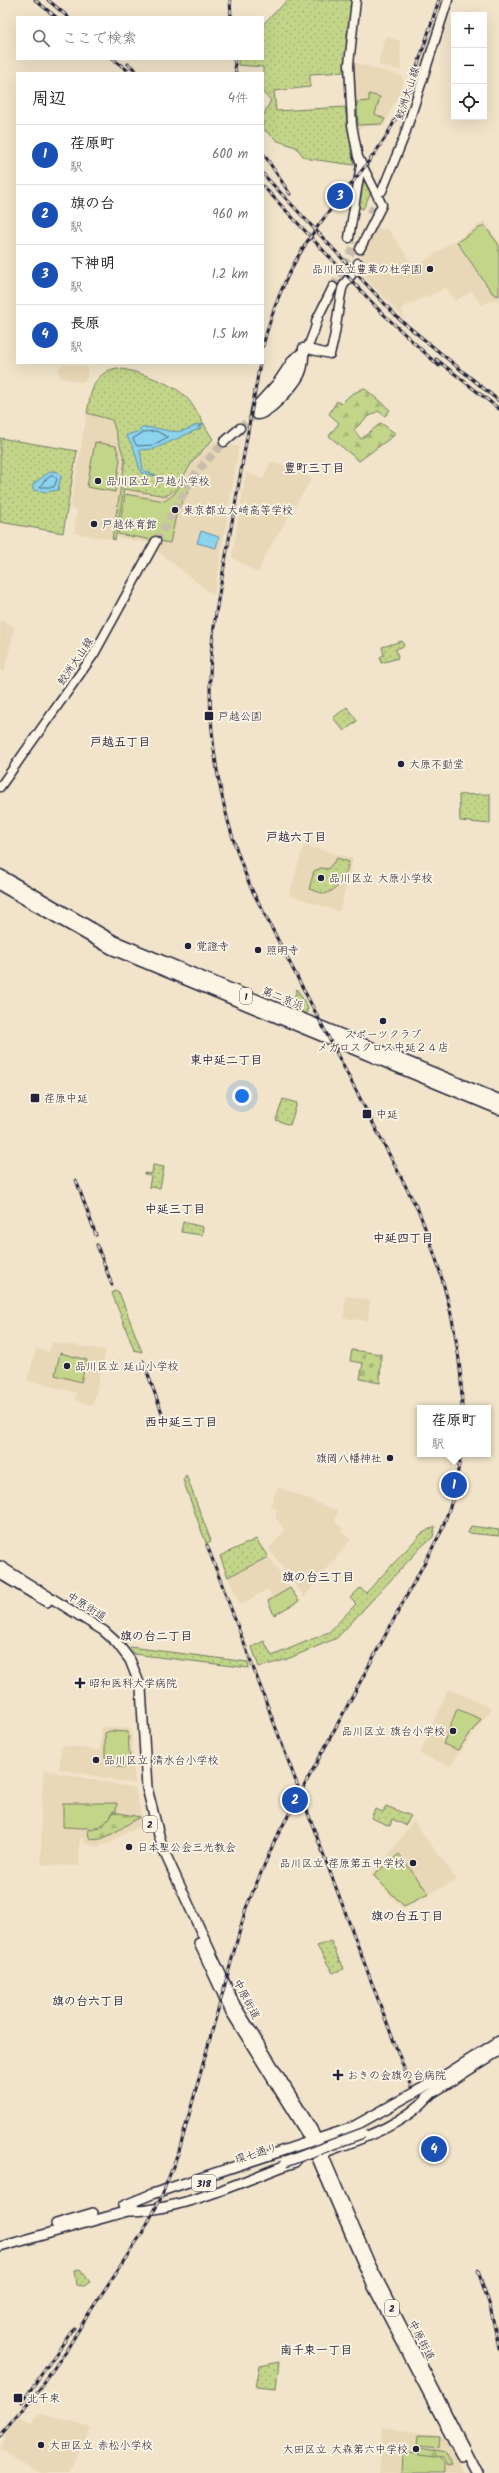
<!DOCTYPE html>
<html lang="ja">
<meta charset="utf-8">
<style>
:root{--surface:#fff;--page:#f6f6f6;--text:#222;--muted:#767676;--line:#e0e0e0;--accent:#22223b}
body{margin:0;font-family:Kalam,"Klee One",sans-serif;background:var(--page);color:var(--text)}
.controls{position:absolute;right:12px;top:12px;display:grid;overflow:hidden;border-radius:0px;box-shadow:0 4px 16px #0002}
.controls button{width:36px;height:36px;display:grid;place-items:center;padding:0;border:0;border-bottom:1px solid var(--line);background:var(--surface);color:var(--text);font:20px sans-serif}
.you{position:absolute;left:242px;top:1096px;width:14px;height:14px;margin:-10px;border:3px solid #fff;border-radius:50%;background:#1a73e8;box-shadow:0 0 0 6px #1a73e833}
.badge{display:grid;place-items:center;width:26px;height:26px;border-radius:50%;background:var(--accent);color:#fff;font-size:13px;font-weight:700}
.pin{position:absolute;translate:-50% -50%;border:2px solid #fff;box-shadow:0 1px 4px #0006}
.popup{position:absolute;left:417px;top:1405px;width:74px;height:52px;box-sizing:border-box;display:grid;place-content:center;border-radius:0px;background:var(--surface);filter:drop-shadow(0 1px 3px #0005);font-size:13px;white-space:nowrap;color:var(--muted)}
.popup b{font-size:15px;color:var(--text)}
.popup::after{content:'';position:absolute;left:50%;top:100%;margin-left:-8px;border:8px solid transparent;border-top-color:var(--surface)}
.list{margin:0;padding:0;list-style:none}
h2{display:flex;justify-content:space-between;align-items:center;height:52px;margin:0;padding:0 16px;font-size:17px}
h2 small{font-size:13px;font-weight:400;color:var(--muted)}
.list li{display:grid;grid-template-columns:26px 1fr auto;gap:12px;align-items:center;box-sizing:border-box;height:60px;padding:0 16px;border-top:1px solid var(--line)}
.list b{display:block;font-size:15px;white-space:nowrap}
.list p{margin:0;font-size:13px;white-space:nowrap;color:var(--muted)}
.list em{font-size:13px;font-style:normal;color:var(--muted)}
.icon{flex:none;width:22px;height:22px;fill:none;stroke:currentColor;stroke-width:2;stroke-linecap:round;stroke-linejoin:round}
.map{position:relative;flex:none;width:499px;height:2473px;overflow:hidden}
.search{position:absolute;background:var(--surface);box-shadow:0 4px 16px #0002;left:16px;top:16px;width:248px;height:44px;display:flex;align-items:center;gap:10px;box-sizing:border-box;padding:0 14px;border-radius:0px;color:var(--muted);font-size:15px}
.panel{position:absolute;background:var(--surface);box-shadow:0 4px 16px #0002;left:16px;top:72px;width:248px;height:292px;border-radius:0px}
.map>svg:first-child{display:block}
</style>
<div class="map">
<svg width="499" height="2473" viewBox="0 0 499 2473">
<defs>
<pattern id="forest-firs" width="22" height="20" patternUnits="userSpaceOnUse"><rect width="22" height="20" fill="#c3d589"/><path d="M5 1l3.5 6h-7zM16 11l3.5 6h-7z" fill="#a7b777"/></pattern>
<pattern id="cemetery-stones" width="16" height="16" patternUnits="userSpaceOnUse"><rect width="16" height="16" fill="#c3d589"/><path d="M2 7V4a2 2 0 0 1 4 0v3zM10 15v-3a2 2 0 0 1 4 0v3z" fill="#a7b777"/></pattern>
<pattern id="park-dots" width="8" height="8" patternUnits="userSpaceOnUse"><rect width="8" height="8" fill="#c3d589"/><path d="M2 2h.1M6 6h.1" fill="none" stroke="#a7b777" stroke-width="1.8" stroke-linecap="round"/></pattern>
</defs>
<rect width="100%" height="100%" fill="#f1e4ca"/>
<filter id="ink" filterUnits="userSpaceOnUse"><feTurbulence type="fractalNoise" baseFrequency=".025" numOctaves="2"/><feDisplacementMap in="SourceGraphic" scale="8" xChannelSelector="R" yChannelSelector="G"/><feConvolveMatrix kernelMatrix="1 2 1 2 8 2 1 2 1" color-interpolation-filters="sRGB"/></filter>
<g filter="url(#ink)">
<g fill="#e9d8b7">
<polygon points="385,36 400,41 401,69 399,70 378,65"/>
<polygon points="352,62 402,76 404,82 384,125 357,128"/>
<polygon points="484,221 499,241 499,303 496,299 481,305 472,291 455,301 446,288 401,308 405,319 360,272 364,244 371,229 388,229 415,267"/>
<polygon points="64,364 87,368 88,372 86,380 82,382 60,378 58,368"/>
<polygon points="87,413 112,420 124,461 111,539 74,533 77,510 70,509"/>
<polygon points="221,439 227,445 239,447 214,596 147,543 116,537 125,490 167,497 176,490 194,461 214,441 217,443"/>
<polygon points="271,461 312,478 264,557 259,572 257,573 232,557 246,473 263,479"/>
<polygon points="0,620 15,627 4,672 0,670"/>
<polygon points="304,845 351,858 353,860 340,910 337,911 289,895"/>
<polygon points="346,1296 370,1300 368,1321 343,1318"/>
<polygon points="52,1342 106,1350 93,1405 75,1400 76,1393 27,1380 36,1349 49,1352"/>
<polygon points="278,1487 338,1511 335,1522 343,1528 341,1531 351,1540 304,1597 269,1549 285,1530 275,1518 277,1509 270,1506"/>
<polygon points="269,1557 300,1601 274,1616 267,1600 272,1597 268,1589 240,1605 228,1577"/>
<polygon points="448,1689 492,1708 450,1766 420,1754"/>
<polygon points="102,1726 131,1729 135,1784 59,1769 62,1745 100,1751"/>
<polygon points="44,1770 135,1788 143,1824 107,1844 96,1846 87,1844 80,1837 79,1866 44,1865 41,1864 41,1808"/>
<polygon points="413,1820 457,1880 402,1908 371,1875 392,1851"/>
<polygon points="39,2413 89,2426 90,2429 69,2473 42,2473 14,2458 0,2448 6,2433 18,2418 31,2424"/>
<polygon points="383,2427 445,2437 464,2473 379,2473"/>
</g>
<g fill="#c3d589" stroke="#727c62">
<polygon points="369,94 380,97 375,114 385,119 382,124 358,125 357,102 369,101"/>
<polygon points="484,225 499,245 499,296 493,294 457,242"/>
<polygon points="95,442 116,446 120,460 115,492 87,487"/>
<polygon points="184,480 192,485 177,511 170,543 118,534 125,494 165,501 174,494"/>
<polygon points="60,1353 87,1360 81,1382 55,1375"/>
<polygon points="290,1588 299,1601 274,1615 268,1601"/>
<polygon points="457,1709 481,1719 458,1750 443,1744"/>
<polygon points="110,1731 128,1732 130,1765 126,1765 125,1768 112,1765 105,1757 105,1733"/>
<path d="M63,1803H117L116,1811H113C106,1834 81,1827 63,1827Z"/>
<polygon points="399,1854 429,1894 404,1906 373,1875"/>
<polygon points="418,2436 440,2437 439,2449 417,2447"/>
<polygon points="402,2453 436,2455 444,2464 444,2473 401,2473"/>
</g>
<g fill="url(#forest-firs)" stroke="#727c62">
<polygon points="364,388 390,410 385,416 378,411 365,419 354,430 361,439 381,423 396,434 359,461 329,436 339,423 329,414 337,401 341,404 350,395"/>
<path d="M114,1812L140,1817C127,1823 101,1846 89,1838L88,1830L101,1828Z"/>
<polygon points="419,2449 446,2454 452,2464 447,2466 443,2459 418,2456"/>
</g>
<polygon fill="url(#cemetery-stones)" stroke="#727c62" points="352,1350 381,1354 380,1383 360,1379 363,1363 350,1361"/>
<g fill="url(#park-dots)" stroke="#727c62">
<polygon points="288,0 353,0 345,72 310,74 310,87 274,91 276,111 345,107 354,165 310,159 303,156 296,147 278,141 263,129 263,116 271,100 263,93 263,67 238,65 238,59 263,59 263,24"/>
<polygon points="366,177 372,190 363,209 358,207 363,178"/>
<path d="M117,368C136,371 173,383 186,397C197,409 204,426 213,439L193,461L175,490L166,496L124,489L115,540L112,539L125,461L112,420L87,413C91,392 93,373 117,368Z"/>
<polygon points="0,438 77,451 63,533 0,522"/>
<polygon points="402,641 404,646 396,649 398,658 381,663 380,657 384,655 382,647"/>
<polygon points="347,707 357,721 344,731 333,718"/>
<polygon points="490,794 490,824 460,821 459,795"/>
<path d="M337,858L349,862C344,880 343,886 325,894L309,889L314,871L321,868L328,869Z"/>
<polygon points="297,989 308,1008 306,1014 292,1010 295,1002 293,1001"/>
<polygon points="283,1099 297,1103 290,1125 276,1120"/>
<polygon points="153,1165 164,1167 160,1188 149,1187 151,1176 144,1174 144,1173 152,1174"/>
<polygon points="183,1222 203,1227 202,1235 181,1232"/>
<polygon points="115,1291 119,1292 142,1352 134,1350 112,1293"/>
<polygon points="186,1475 211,1541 206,1543 183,1480"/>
<polygon points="435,1526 433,1537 423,1545 337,1638 285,1660 259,1667 252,1647 264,1641 272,1656 329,1632 356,1604 350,1598 360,1588 366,1593 421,1534"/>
<polygon points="471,1526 499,1530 499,1536 468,1533"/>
<polygon points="256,1539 268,1557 228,1577 220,1556"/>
<polygon points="130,1647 248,1662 249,1668 134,1654"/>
<polygon points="386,1806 411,1816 405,1825 392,1819 390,1826 371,1818 375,1809 383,1812"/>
<polygon points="331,1941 343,1969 333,1973 317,1946"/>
<polygon points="80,2269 90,2282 84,2286 76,2285 74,2270"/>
<polygon points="279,2362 276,2389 256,2387 260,2366"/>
</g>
<g fill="#8cd3ee" stroke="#628ca6">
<path d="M198,424L201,428L154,449L140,450L143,470L157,476L141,473L134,449L126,435L140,431V428C167,425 171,440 198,424Z"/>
<polygon points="51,471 58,472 61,476 58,490 47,492 33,490 33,484"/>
<polygon points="201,531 219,537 216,548 197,543"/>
</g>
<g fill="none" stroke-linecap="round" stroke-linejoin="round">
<g stroke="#4c6983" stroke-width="1">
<polygon points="144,432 156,431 168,437 153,445 137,446 133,439"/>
<polygon points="53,475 57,479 54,487 40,487 44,481"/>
</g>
<g stroke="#628ca6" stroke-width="1.5">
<polyline points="198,427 203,424"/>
<polyline points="155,475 165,479"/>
</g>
<g stroke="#c8bdad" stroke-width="8" stroke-dasharray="8 4" stroke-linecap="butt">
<polyline points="370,214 381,194"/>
<polyline points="333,287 356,243"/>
<polyline points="240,428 260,410"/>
<polyline points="156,541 196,473 224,442"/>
</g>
<g stroke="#22223b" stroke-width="11">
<g id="secondary">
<polyline points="356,0 349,64 352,125 358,157 382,205 360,249"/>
<polyline points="382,191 404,137 448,0"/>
<polyline points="349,238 361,165"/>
<polyline points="316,321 333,287"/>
<path d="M303,348L330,354C337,333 337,311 342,289C345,279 356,274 358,263"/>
<path d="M301,353L293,359L277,383L257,405L255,412L257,415C268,416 294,386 300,375C303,369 304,361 304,354"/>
<path d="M262,408C288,384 309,353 318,318"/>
<polyline points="224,442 240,428"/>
<polyline points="0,787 94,654 156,541"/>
</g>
</g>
<g stroke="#22223b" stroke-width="12">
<g id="primary">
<polyline points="0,1566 104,1631 117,1643 130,1660 141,1688 147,1788 162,1847 235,2005 312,2129 370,2264 477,2473"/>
<polyline points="0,1574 47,1602"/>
<polyline points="199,1943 231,2012 307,2135 373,2287 461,2456"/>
<polyline points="431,2084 499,2041"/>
<polyline points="426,2097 499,2051"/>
<path d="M317,2155C356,2140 401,2128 430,2095"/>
<polyline points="123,2206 152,2194 351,2128 435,2081"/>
<path d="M130,2211C182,2211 246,2179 295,2162"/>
<polyline points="56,2224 93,2213"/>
<polyline points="0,2247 135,2209"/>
</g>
</g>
<g stroke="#22223b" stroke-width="13">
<g id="trunk">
<polyline points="0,875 114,941 499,1100"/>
<polyline points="0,885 112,949 499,1109"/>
</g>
</g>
<use href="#secondary" stroke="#fcf5e5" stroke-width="8"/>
<use href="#primary" stroke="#fcf5e5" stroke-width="9"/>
<use href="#trunk" stroke="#fcf5e5" stroke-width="10"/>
<g stroke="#22223b" stroke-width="3">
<g id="rail">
<polyline points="35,0 56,17"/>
<polyline points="48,0 68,17"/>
<polyline points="230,0 231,17"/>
<polyline points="113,59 131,73"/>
<polyline points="234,59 236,73"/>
<polyline points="128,64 139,73"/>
<polyline points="263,153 290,194"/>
<polyline points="263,174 399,319 499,401"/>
<polyline points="263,186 381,312 439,366"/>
<path d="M263,346C274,302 291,262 318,226C340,196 365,170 385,138C411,96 423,47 439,0"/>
<polyline points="436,359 499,409"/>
<path d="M260,363C249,424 239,484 228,545C220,588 211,632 210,676C209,750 223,821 251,888L419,1212C444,1275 462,1340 462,1408"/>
<polyline points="76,1180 96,1235"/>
<polyline points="97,1245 112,1285"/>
<polyline points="143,1361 165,1421"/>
<polyline points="207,1545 411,2087"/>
<polyline points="478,2271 490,2306 499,2348"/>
<polyline points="22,2402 74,2328"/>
<polyline points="0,2436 38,2391 66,2351 87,2316 141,2235 160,2200 179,2151 246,1908 275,1840 441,1532 453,1498 461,1454"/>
</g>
</g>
<use href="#rail" stroke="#fcf5e5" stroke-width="1.5" stroke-dasharray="4.5" stroke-linecap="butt"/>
<g stroke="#22223b" stroke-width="12" stroke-linecap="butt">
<polyline id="primary-bridge" points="285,2162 363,2133"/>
</g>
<use href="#primary-bridge" stroke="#fcf5e5" stroke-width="9"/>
</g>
</g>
<g fill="#22223b" stroke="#fcf5e5" stroke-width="1.5">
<circle cx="430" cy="269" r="4"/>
<circle cx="98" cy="481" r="4"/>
<circle cx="175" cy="510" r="4"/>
<circle cx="94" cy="524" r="4"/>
<rect x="204" y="711" width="10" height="10" rx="2"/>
<circle cx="401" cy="764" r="4"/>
<circle cx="321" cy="878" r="4"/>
<circle cx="188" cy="946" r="4"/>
<circle cx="258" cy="950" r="4"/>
<circle cx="383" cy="1021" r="4"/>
<rect x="30" y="1093" width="10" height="10" rx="2"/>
<rect x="362" y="1109" width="10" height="10" rx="2"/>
<circle cx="67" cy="1366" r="4"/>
<circle cx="390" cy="1458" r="4"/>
<path d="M78 1677h4v4h4v4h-4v4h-4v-4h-4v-4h4z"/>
<circle cx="453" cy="1731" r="4"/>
<circle cx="96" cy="1760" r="4"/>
<circle cx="129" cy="1847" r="4"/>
<circle cx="413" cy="1863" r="4"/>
<path d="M336 2069h4v4h4v4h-4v4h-4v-4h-4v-4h4z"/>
<rect x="13" y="2393" width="10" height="10" rx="2"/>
<circle cx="41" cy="2445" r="4"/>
<circle cx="416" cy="2449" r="4"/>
</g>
<g text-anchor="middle" stroke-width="3.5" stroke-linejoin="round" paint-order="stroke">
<g fill="#fcf5e5" stroke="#63616e" stroke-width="1">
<rect x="240" y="988" width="12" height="16" rx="3"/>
<rect x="143" y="1816" width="14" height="16" rx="3"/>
<rect x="192" y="2175" width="24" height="16" rx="3"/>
<rect x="385" y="2300" width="14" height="16" rx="3"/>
</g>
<g font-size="10" font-weight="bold" fill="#22223b">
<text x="246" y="1000">1</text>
<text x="150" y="1828">2</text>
<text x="204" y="2187">318</text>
<text x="392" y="2312">2</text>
</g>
<g font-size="11" fill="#22223b" stroke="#fcf5e5">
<text transform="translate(407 93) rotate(-72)" y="4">鮫洲大山線</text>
<text transform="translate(75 661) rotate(-56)" y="4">鮫洲大山線</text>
<text transform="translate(283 998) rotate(22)" y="4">第二京浜</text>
<text transform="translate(87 1606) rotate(32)" y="4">中原街道</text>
<text transform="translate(247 1999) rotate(62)" y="4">中原街道</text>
<text transform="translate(256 2153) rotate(-18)" y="4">環七通り</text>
<text transform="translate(422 2340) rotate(63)" y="4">中原街道</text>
</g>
<g font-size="11" fill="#22223b" stroke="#fcf5e5" text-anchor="start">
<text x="422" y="273" text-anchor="end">品川区立豊葉の杜学園</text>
<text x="106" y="485">品川区立 戸越小学校</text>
<text x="183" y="514">東京都立大崎高等学校</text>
<text x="102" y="528">戸越体育館</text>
<text x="218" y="720">戸越公園</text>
<text x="409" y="768">大原不動堂</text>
<text x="329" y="882">品川区立 大原小学校</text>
<text x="196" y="950">覚證寺</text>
<text x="266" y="954">照明寺</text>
<text x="383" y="1038" text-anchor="middle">スポーツクラブ<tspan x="383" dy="13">メガロスクロス中延２４店</tspan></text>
<text x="44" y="1102">荏原中延</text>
<text x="376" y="1118">中延</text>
<text x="75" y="1370">品川区立 延山小学校</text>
<text x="382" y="1462" text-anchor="end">旗岡八幡神社</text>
<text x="89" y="1687">昭和医科大学病院</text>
<text x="445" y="1735" text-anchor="end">品川区立 旗台小学校</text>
<text x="104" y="1764">品川区立 清水台小学校</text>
<text x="137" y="1851">日本聖公会三光教会</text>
<text x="405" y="1867" text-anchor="end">品川区立 荏原第五中学校</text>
<text x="347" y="2079">おきの会旗の台病院</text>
<text x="27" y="2402">北千束</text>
<text x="49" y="2449">大田区立 赤松小学校</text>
<text x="408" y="2453" text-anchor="end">大田区立 大森第六中学校</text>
</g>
<g font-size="12" font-weight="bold" fill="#22223b" stroke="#fcf5e5">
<text x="314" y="472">豊町三丁目</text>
<text x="120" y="746">戸越五丁目</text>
<text x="296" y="841">戸越六丁目</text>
<text x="226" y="1064">東中延二丁目</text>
<text x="175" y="1213">中延三丁目</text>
<text x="403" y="1242">中延四丁目</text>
<text x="181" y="1426">西中延三丁目</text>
<text x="318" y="1581">旗の台三丁目</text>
<text x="156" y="1640">旗の台二丁目</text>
<text x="407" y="1920">旗の台五丁目</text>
<text x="88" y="2005">旗の台六丁目</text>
<text x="316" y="2354">南千束一丁目</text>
</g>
</g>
</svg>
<div class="controls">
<button>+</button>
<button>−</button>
<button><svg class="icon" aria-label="locate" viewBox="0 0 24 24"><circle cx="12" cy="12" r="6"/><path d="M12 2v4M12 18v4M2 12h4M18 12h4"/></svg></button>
</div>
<div class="you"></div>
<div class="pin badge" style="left:454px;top:1485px;background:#1a4fb4">1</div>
<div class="popup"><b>荏原町</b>駅</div>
<div class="pin badge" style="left:295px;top:1800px;background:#1a4fb4">2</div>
<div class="pin badge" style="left:340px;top:196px;background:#1a4fb4">3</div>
<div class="pin badge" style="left:434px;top:2149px;background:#1a4fb4">4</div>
<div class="search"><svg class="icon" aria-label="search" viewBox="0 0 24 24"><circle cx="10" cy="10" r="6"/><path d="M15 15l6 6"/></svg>ここで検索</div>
<section class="panel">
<h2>周辺<small>4件</small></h2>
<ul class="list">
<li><span class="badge" style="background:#1a4fb4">1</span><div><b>荏原町</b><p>駅</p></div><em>600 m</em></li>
<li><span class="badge" style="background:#1a4fb4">2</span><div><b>旗の台</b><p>駅</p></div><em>960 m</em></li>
<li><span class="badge" style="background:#1a4fb4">3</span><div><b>下神明</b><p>駅</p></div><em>1.2 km</em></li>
<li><span class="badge" style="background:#1a4fb4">4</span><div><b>長原</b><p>駅</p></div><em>1.5 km</em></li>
</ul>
</section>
</div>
